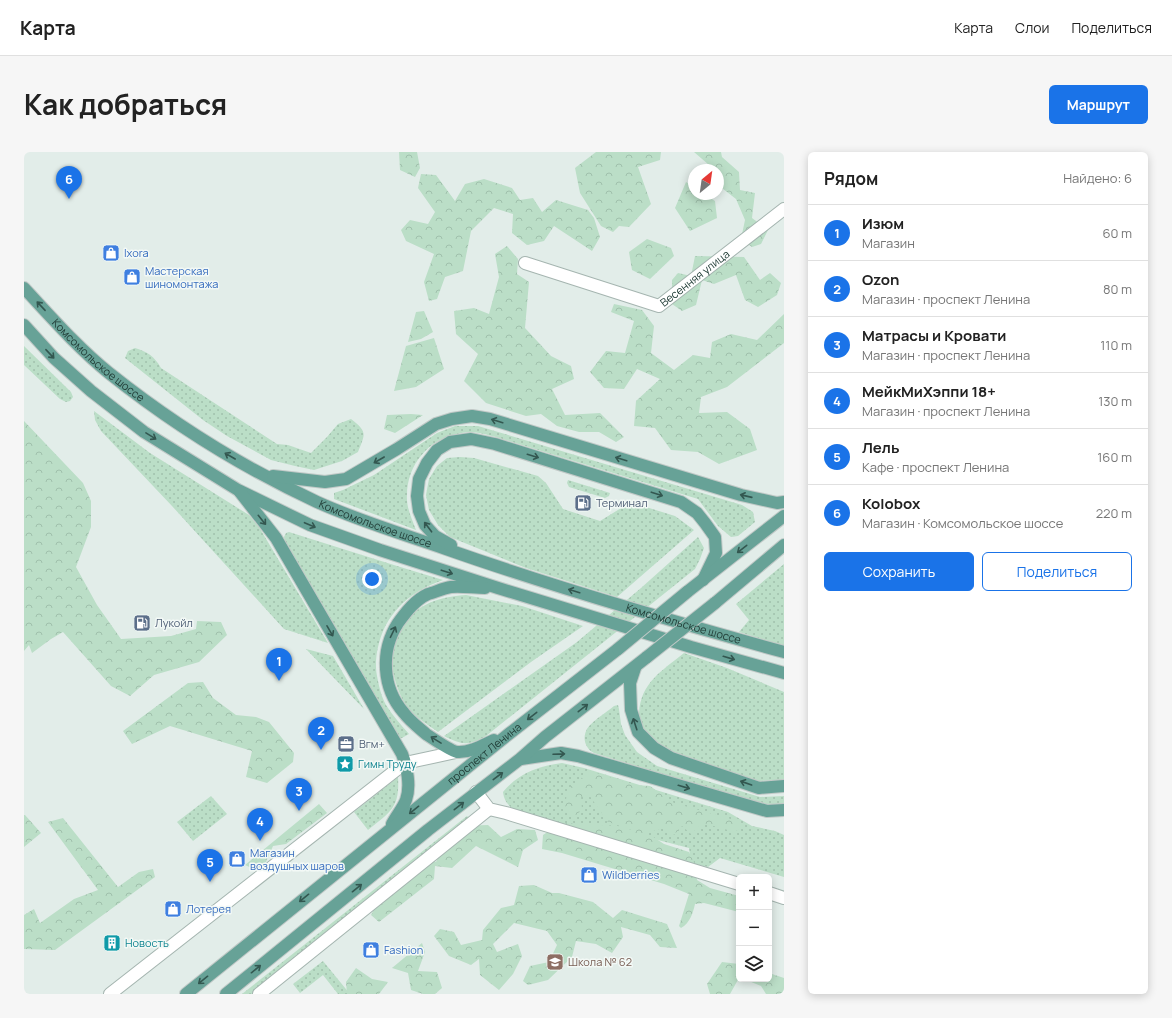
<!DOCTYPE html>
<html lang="ru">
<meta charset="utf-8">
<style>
:root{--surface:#fff;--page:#f6f6f6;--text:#222;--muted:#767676;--line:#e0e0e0;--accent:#1a73e8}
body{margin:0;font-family:Manrope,sans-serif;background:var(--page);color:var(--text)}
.controls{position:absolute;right:12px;bottom:12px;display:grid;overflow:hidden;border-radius:6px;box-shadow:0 2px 10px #0003}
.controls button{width:36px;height:36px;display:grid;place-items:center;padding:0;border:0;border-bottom:1px solid var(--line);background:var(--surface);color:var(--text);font:20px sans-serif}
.compass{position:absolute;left:664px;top:12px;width:36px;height:36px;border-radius:50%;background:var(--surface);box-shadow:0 2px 10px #0003;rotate:29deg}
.you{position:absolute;left:348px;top:427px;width:14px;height:14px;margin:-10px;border:3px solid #fff;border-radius:50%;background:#1a73e8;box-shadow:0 0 0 6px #1a73e833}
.badge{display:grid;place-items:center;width:26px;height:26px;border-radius:50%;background:var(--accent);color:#fff;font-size:13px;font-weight:700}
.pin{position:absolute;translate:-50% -33px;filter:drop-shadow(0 1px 2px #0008)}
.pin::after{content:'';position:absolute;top:21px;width:14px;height:12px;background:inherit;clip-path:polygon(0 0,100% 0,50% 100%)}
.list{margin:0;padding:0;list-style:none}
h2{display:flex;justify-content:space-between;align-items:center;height:52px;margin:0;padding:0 16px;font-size:17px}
h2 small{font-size:13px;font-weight:400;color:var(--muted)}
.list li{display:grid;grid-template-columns:26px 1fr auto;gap:12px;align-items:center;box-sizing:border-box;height:56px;padding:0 16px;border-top:1px solid var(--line)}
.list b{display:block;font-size:15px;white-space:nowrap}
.list p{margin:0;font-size:13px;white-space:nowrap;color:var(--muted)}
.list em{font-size:13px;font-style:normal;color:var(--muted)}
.actions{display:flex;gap:8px;padding:12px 16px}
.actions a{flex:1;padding:9px 0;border:1px solid var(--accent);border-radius:6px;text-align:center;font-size:14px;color:var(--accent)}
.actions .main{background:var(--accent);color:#fff}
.icon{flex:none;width:22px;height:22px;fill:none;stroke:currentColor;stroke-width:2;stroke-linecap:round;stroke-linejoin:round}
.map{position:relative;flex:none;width:760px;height:842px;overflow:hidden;border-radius:6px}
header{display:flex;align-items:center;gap:24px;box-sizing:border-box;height:56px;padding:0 20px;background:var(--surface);border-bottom:1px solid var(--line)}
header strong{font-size:19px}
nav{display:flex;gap:22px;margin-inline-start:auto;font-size:14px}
.intro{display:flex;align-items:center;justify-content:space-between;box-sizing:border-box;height:96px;padding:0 24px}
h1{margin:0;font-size:28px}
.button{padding:10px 18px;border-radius:6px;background:var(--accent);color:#fff;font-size:14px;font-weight:700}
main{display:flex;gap:24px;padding:0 24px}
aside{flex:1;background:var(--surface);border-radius:6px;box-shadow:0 2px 10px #0003}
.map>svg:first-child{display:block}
</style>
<header>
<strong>Карта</strong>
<nav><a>Карта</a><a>Слои</a><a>Поделиться</a></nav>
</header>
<div class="intro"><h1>Как добраться</h1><a class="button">Маршрут</a></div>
<main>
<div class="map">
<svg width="760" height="842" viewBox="0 0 760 842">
<defs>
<pattern id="grass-dots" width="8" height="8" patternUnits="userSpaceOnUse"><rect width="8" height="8" fill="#bbdec7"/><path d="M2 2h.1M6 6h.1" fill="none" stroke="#a0c0ac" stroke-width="1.8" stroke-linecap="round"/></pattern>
<pattern id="forest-crowns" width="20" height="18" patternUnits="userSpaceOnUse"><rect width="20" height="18" fill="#bbdec7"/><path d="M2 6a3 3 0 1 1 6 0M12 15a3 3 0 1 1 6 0" fill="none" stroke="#a0c0ac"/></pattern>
</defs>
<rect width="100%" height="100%" fill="#e2ede9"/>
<g fill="url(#grass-dots)">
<polygon points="0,194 47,240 49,245 46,249 42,250 36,247 0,213"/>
<path d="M111,196C124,200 130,204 137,216L253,292L264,293L287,301L303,285L314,272L327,267C344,280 341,282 334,300L318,309L290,318L271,314L247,308L203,284L179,268L101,206L104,199Z"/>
<polygon points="70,259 126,301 225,363 235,375 304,491 260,477 148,354 77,279 71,268"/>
<path d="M431,274H454L718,353L729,360L731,370L714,384L707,385L694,374L674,347L472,285C464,283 454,280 445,280C441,280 437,281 433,282C405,287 383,313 383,343C382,355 388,367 392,378L310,347V341L319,338L350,323L413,281Z"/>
<polygon points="436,305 450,306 514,324 522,331 539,357 576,369 602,353 609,351 651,364 670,378 593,445 502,416 426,385 414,373 405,358 402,343 405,327 413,314 423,306"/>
<polygon points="544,328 586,341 585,344 581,346 545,335 543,331"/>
<path d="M265,380L373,414L419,428C388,439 364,458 355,491C352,502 351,513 353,524C355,534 357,544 362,553C369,564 377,573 385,582L376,587L261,390L260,385L262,381Z"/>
<path d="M674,385L680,396L676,407L671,417L462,584C444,594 438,593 420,584L553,490L617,436Z"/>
<polygon points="760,412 760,494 715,480 725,468 712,452"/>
<path d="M442,443L498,454L559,474L507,510L414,580C403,572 389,564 381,552C374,540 367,520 368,506C370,487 381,467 396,456C410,447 426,444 442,443Z"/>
<polygon points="282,497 309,504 340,557"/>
<path d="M660,501L703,516L760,540V627L757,628L735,629L636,598L617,577L613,561H615C617,530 638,519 660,501Z"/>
<path d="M594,553L595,557L597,572L601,583L613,600L633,614L736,645L760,644V652L756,653H739L570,601C561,596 558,586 563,577C567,570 584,559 590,554Z"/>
<path d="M538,611L560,616L704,660L728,674L751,679L760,683V725L696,706L684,715L667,711L665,696L626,686L615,695L489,657C483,652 480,648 479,640C495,621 514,614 538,611Z"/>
<path d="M374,625C376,656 366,660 344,678L330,660Z"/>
<polygon points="187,644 203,662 169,689 153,670"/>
<polygon points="443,664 445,666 229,842 218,842"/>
<polygon points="299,809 326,842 314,842 299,823 276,841 269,832"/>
</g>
<g fill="url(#forest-crowns)">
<polygon points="375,0 393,0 396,16 391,25 376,18"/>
<polygon points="572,0 637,0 636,8 614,15 627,52 605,75 595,74 589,80 577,74 556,41 551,16"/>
<polygon points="670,0 697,0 698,5 715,20 716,38 731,41 728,66 744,78 737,92 728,95 717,87 721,68 712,47 694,33 694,18 687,18 685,13"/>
<polygon points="397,22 412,23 431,49 441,32 460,27 488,36 496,48 509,46 518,60 532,48 564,58 570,66 576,85 568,99 530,74 520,89 503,93 488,81 489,62 470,56 447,79 439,119 421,125 413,147 405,149 400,130 410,102 382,89 377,78 386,68 404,72 411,60 394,36"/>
<polygon points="662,30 670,35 670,42 680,42 691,49 693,66 666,79 651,56"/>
<polygon points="623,87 647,96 650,104 626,127 608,118 605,100"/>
<polygon points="483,94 494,107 493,122 505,130 501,176 527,204 547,214 550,227 528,237 541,263 576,261 600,285 592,290 575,280 555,280 533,274 517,262 502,264 462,251 440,229 454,202 432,182 430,159 450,156 465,162 475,125 471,102"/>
<polygon points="671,104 720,105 736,128 746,121 757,131 753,143 734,155 721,148 712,123 690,132 678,128 672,153 658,159 648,152 648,128 654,121 667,124"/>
<polygon points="590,152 618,158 630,174 627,201 650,218 669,203 686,206 688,190 707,182 733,188 760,162 760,191 703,235 677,245 675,261 703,260 726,277 733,298 695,312 674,300 647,298 631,276 610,274 612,249 636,227 613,217 600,237 580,236 566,220 582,199 601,201 610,169 587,160"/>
<polygon points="400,159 409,180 397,187 384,190 392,160"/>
<polygon points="410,186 420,217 392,235 370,239 382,194"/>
<polygon points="387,262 399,263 371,281 360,277 363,263"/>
<polygon points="0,269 59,331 67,349 67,375 52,415 73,453 97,487 147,484 172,477 173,469 197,470 203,483 175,510 130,523 106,544 87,534 39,480 27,487 8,501 5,493 0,499"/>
<polygon points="179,530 189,546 212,563 232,565 245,570 270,601 269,610 243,631 222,625 228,599 146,574 108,592 99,579 164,531"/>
<path d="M566,619L611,633L626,634L650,651L710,668L718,674L711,680L679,671L667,682L658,674L650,683L639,676L620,682L628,684L640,692L665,700L670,710L673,728L686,736L715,744V760L680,751L671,752C669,761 666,771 657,776L655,774L665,742L640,732L538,701L518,697L519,683L531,675L542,671L594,674L615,680L584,670L565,643L557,645L558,658L551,664L541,659L543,638Z"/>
<polygon points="295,652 303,661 262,692 249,694 242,710 232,718 221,713"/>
<polygon points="0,663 1,663 17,681 0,695"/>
<polygon points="39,666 94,735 115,720 129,717 131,725 31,798 0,797 0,763 10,757 16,771 50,747 74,738 24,670"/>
<polygon points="464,673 477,685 493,677 511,678 514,688 499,698 494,715 452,694 428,716 411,714 410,727 355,770 347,763 363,733 402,705 412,710 418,697 436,674"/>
<polygon points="510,733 528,741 535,741 569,750 589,766 598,758 643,772 653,796 636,795 626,783 597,775 599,785 588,801 572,792 552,789 548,805 524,828 504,833 499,829 506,814 525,810 533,793 523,779 490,771 469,792 473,800 494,792 498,804 489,822 475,838 456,823 455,807 447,813 425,804 410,784 416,777 430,780 437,793 458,788 459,778 477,756 490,753 495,734"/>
<polygon points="398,791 401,800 394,819 413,820 418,836 411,842 399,842 387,838 384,821 368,816"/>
<polygon points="698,810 715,812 715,826 706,842 686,842 683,832"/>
<polygon points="332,816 348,827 364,830 355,842 323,842 322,830"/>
<polygon points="745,821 760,826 760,842 742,842 737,834 720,827 745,827"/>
</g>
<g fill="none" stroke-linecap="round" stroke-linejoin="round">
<g stroke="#a5b5b0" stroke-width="14">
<g id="minor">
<path id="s1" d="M501,111L635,154L760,57"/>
<polyline points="452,640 465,657 482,661 715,732"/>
<polyline points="745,741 760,746"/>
<polyline points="86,842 381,611 432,600"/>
<polyline points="235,842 465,657"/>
</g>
</g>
<g stroke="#c1c9c7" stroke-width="14">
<g id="major">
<path id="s2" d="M0,136C27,165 54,196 85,221C149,272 220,316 293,350C335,369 379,382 422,397C533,436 647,469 760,500"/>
<polyline points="0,173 30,206 67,239 120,280 214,338 286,373 356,398 474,436 667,495 760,521"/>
<polyline points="249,324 301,330 322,327 373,297 412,272 428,267 448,264 466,267 717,343 753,351 760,350"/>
<path d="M216,340L252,386L378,602C383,615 387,634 382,648C379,656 372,664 368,672"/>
<polyline points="427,393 411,384 401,373 395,359 393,344 395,327 403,311 413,298 426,290 447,287 471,292 657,350 673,361 681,371 691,385 692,401 679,428"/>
<path d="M461,436C450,436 438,434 427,435C420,436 411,440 404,442C391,448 382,460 374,471C356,499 358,536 380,561C386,569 394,575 402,582C408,586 427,599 433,600C446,601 459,593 470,588"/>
<polyline points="663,440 760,364"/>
<polyline points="691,451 760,393"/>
<polyline points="611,516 606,531 607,558 614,580 630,596 647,606 735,636 760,634"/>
<polyline points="497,607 537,601 554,604 743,659 760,658"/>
<path id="s3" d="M162,842L486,581L594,497"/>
<polyline points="202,842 404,678 496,607 521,585 623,505"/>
</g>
</g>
<use href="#minor" stroke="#fff" stroke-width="12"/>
<use href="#major" stroke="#67a297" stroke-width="12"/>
<g stroke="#c1c9c7" stroke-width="14" stroke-linecap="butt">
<g id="major-bridge">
<polyline points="594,497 663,440"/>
<polyline points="623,505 691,451"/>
</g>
</g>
<use href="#major-bridge" stroke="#67a297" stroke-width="12"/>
</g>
<defs><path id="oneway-shaft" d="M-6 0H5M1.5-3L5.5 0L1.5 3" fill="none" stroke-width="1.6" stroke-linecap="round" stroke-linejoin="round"/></defs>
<g stroke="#335750">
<use href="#oneway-shaft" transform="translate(17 154) rotate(-133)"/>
<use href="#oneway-shaft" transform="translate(26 202) rotate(47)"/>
<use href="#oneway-shaft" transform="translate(473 269) rotate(-163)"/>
<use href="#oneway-shaft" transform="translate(127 284) rotate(32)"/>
<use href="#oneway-shaft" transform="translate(206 304) rotate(-150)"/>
<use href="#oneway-shaft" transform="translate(509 304) rotate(17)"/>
<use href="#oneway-shaft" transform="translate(597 307) rotate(-163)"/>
<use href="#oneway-shaft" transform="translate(355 308) rotate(150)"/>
<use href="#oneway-shaft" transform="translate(633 342) rotate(18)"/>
<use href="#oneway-shaft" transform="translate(722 344) rotate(-167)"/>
<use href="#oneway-shaft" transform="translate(238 368) rotate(51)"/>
<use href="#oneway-shaft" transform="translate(286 373) rotate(23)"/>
<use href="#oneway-shaft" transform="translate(404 375) rotate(-127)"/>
<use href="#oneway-shaft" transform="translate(718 397) rotate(142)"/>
<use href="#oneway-shaft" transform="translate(423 420) rotate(18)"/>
<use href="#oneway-shaft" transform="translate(550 439) rotate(-163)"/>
<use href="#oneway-shaft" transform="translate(306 479) rotate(60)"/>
<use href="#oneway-shaft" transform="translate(369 480) rotate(-64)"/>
<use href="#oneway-shaft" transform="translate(705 506) rotate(16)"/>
<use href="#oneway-shaft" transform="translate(559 556) rotate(-38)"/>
<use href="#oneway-shaft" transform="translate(508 564) rotate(142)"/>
<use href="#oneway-shaft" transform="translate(611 572) rotate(-108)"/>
<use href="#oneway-shaft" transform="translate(412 588) rotate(-148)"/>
<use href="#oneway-shaft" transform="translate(535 602) rotate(-2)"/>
<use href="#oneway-shaft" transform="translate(474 624) rotate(-37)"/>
<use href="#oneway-shaft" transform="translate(722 631) rotate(-161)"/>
<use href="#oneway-shaft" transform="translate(660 635) rotate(16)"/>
<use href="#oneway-shaft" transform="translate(435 654) rotate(-38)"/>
<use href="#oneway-shaft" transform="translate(390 658) rotate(141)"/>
<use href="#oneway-shaft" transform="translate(333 736) rotate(-39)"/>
<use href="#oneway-shaft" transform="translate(280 746) rotate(141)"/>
<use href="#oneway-shaft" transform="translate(232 817) rotate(-39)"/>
<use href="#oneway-shaft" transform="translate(179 828) rotate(141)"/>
</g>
<defs>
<g id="shop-square" transform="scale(0.9)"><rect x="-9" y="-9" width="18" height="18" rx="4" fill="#3f7fe0" stroke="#f3f9f6"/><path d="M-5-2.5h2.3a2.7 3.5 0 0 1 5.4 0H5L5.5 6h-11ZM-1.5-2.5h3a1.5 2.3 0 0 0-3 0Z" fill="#fff"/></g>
<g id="fuel-square" transform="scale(0.9)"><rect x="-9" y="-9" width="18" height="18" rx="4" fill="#5c6f8a" stroke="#f3f9f6"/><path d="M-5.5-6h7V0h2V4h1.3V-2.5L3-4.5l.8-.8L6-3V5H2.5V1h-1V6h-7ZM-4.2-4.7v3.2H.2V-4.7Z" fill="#fff"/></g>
<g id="office-square" transform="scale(0.9)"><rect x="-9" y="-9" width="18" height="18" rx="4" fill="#5c6f8a" stroke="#f3f9f6"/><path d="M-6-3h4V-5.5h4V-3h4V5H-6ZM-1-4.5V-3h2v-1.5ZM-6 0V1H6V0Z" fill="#fff"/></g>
<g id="sight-square" transform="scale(0.9)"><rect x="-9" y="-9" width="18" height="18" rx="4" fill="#0f9aa8" stroke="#f3f9f6"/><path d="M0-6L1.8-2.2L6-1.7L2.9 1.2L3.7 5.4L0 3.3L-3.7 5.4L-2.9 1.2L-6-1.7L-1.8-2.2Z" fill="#fff"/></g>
<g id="building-square" transform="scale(0.9)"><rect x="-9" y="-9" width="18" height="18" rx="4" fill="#0f9aa8" stroke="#f3f9f6"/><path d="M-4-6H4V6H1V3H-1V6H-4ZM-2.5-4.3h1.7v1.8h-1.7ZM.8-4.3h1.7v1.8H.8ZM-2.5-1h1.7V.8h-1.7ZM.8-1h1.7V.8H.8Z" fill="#fff"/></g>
<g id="school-square" transform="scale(0.9)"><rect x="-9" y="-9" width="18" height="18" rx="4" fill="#8d6e63" stroke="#f3f9f6"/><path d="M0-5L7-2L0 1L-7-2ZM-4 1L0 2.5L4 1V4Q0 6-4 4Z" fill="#fff"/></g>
</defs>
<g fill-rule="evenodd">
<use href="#shop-square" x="87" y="101"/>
<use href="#shop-square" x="108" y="125"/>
<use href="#fuel-square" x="559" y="351"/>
<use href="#fuel-square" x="118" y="471"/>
<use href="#office-square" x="322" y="592"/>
<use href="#sight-square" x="321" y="612"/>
<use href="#shop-square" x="213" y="707"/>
<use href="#shop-square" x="565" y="723"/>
<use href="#shop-square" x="149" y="757"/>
<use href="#building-square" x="88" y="791"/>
<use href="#shop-square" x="347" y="798"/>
<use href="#school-square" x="531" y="810"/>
</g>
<g text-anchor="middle" stroke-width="3" stroke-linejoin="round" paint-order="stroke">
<g font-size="11" fill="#366cbe" stroke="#f3f9f6" text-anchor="start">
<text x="100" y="105">Ixora</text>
<text x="121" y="123">Мастерская<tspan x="121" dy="13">шиномонтажа</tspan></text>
<text x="226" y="705">Магазин<tspan x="226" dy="13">воздушных шаров</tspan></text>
<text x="578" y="727">Wildberries</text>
<text x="162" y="761">Лотерея</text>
<text x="360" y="802">Fashion</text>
</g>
<g font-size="11" fill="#223e38" stroke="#f3f9f6">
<text dy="4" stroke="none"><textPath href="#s1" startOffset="186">Весенняя улица</textPath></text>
<text dy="4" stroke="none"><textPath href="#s2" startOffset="104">Комсомольское шоссе</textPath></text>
<text dy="4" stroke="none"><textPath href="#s2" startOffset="428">Комсомольское шоссе</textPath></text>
<text dy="4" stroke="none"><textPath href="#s2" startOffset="752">Комсомольское шоссе</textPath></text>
<text dy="4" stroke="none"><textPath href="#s3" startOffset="383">проспект Ленина</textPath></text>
</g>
<g font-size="11" fill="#4e5e75" stroke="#f3f9f6" text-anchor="start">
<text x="572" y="355">Терминал</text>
<text x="131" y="475">Лукойл</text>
<text x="335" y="596">Вгм+</text>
</g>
<g font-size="11" fill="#0d838f" stroke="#f3f9f6" text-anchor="start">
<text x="334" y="616">Гимн Труду</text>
<text x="101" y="795">Новость</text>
</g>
<g font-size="11" fill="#785e54" stroke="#f3f9f6" text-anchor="start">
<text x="544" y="814">Школа № 62</text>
</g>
</g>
</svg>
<div class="controls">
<button>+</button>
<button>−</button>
<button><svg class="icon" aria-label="layers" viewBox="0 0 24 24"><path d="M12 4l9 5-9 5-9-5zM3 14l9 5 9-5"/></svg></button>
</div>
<svg class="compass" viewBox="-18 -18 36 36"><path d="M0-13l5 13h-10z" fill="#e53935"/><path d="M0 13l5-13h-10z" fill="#767676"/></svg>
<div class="you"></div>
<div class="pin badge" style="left:255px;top:529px">1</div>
<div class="pin badge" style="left:297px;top:598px">2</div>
<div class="pin badge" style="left:275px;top:659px">3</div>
<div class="pin badge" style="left:236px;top:689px">4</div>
<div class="pin badge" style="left:186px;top:730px">5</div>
<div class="pin badge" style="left:45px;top:47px">6</div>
</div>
<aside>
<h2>Рядом<small>Найдено: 6</small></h2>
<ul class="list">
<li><span class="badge">1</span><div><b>Изюм</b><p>Магазин</p></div><em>60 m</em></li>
<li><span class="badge">2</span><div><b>Ozon</b><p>Магазин · проспект Ленина</p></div><em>80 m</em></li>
<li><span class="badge">3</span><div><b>Матрасы и Кровати</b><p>Магазин · проспект Ленина</p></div><em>110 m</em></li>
<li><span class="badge">4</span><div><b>МейкМиХэппи 18+</b><p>Магазин · проспект Ленина</p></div><em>130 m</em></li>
<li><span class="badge">5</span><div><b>Лель</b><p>Кафе · проспект Ленина</p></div><em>160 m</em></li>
<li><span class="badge">6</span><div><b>Kolobox</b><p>Магазин · Комсомольское шоссе</p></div><em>220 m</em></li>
</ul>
<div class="actions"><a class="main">Сохранить</a><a>Поделиться</a></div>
</aside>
</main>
